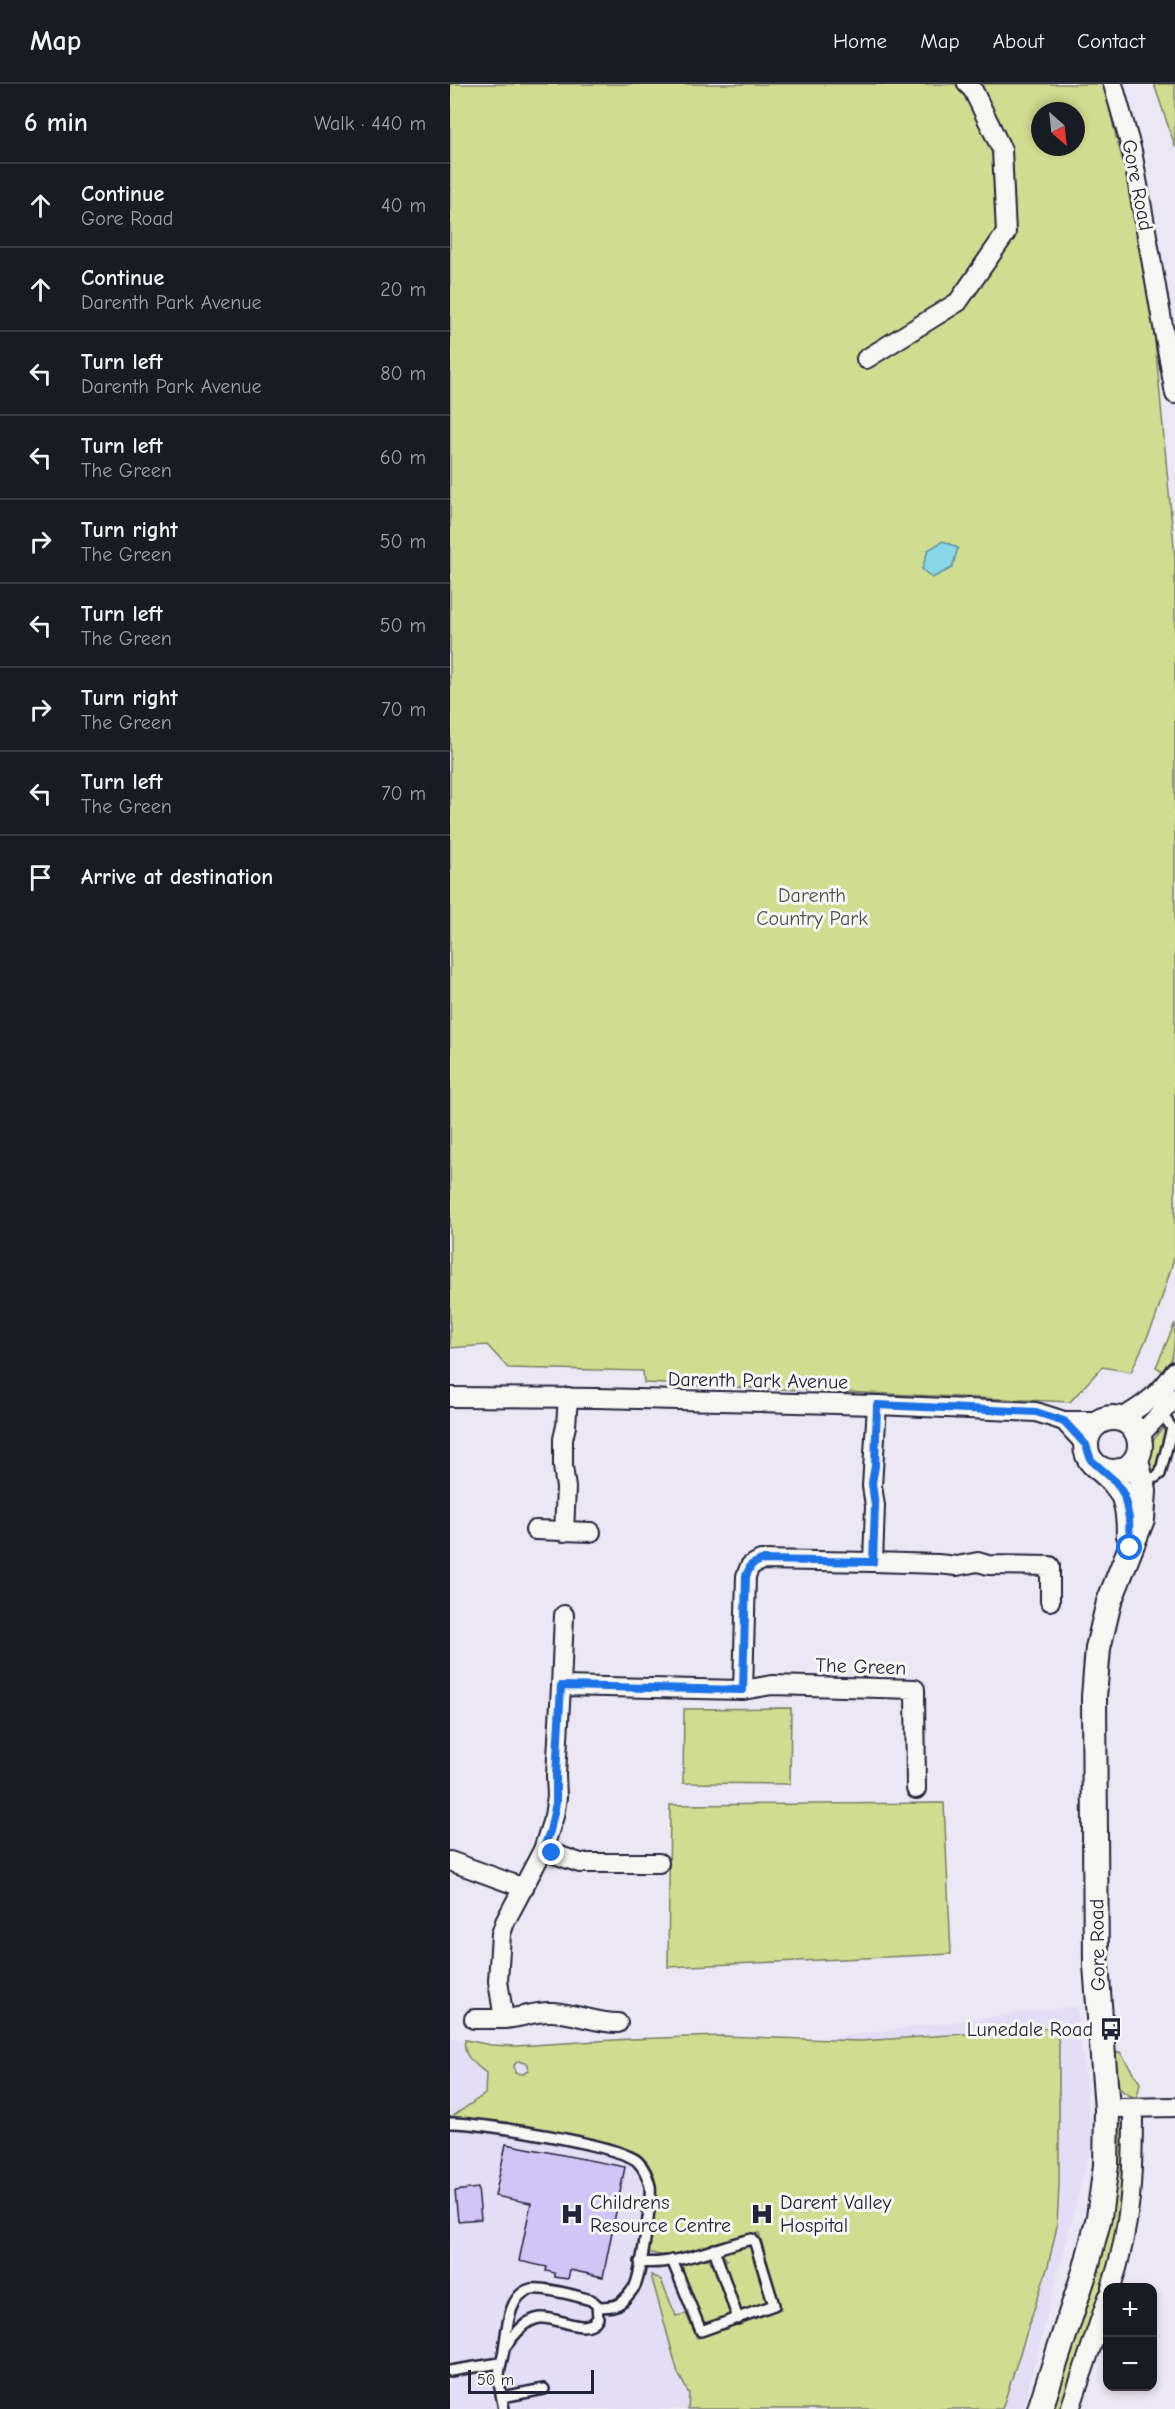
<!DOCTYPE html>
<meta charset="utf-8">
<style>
:root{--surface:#171b24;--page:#242831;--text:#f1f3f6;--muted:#9ea1a6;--line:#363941}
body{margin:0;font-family:"Comic Neue",sans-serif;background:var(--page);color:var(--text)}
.controls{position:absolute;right:18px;bottom:18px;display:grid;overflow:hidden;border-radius:12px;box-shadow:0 3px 9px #0003}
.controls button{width:54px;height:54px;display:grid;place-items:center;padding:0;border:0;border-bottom:2px solid var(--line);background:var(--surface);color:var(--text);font:30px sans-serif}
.compass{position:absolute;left:581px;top:18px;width:54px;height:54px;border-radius:50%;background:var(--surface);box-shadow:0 3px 9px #0003;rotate:153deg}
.scale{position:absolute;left:18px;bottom:15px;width:126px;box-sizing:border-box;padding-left:6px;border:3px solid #22223b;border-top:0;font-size:16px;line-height:21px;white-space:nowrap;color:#22223b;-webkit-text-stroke:4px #f6f6f2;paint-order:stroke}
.stop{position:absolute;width:18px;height:18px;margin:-14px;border:4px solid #1a73e8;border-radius:50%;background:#fff}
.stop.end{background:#1a73e8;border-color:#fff;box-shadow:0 2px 6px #0008}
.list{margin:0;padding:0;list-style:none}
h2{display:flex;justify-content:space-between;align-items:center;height:78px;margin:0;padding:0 24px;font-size:26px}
h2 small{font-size:20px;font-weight:400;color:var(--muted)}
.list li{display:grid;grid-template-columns:39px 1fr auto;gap:18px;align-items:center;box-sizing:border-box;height:84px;padding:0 24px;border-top:2px solid var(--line)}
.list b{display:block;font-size:22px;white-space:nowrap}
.list p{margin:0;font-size:20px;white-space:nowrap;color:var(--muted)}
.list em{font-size:20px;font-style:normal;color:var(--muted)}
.icon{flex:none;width:33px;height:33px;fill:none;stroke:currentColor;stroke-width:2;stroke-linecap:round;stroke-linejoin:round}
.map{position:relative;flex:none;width:725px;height:2325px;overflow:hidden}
header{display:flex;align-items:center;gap:36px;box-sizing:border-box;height:84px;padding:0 30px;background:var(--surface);border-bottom:2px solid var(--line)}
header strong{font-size:28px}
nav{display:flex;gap:33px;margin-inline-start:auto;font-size:21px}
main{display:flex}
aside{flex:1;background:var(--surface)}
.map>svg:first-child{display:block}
</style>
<header>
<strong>Map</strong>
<nav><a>Home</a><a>Map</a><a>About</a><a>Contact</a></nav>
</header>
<main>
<aside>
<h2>6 min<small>Walk · 440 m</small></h2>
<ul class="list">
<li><svg class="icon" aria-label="ahead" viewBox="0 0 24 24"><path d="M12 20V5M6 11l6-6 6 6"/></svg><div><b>Continue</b><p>Gore Road</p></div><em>40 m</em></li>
<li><svg class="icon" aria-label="ahead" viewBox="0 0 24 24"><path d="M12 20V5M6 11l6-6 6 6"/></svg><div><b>Continue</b><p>Darenth Park Avenue</p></div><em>20 m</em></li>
<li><svg class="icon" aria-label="left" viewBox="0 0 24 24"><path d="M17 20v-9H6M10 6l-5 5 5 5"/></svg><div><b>Turn left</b><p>Darenth Park Avenue</p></div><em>80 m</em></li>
<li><svg class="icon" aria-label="left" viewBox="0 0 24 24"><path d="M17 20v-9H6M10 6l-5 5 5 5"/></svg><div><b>Turn left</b><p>The Green</p></div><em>60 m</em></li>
<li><svg class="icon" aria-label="right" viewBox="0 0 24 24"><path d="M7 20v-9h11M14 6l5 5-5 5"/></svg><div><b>Turn right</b><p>The Green</p></div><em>50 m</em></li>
<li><svg class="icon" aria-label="left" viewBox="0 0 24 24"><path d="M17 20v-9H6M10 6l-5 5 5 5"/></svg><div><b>Turn left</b><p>The Green</p></div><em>50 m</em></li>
<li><svg class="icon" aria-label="right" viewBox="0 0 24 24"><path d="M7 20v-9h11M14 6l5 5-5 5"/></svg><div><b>Turn right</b><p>The Green</p></div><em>70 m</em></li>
<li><svg class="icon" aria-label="left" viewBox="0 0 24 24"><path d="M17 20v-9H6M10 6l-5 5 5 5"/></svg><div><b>Turn left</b><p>The Green</p></div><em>70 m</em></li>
<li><svg class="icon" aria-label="arrive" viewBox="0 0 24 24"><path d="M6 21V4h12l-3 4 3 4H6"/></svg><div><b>Arrive at destination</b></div></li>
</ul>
</aside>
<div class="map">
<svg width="725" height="2325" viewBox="0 0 725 2325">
<rect width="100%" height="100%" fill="#ebe7f4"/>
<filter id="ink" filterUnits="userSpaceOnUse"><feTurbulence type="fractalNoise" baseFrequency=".0167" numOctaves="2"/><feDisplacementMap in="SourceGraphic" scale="12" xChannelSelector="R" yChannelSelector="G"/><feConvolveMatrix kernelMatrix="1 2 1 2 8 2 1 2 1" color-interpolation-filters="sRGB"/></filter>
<g filter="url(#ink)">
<polygon fill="#e3ddf5" points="627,1922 642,2057 573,2325 0,2325 0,1953 25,1959 66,1962 184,1979"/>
<g fill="#d0dc8f" stroke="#797f65" stroke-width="1.5" fill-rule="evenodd">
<path d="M0,0H654L666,53L686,122L703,235L725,474V1171L705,1236L681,1288L652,1283L620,1318L194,1299L193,1287L58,1284L37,1261L0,1264ZM590,27H626V63H590Z"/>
<polygon points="704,0 725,0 725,63 725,62"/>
<path d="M725,1239C725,1258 725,1275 714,1288L706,1283Z"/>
<path d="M713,1344L716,1352L706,1384L701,1386C697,1370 701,1355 713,1344Z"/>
<polygon points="341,1624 340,1700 233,1699 234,1625"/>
<polygon points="494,1719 501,1870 218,1883 220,1721"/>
<path d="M603,1944L607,1947L609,1963V2100L607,2142L598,2182L552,2325H238L239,2310L228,2289L201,2191L211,2196L226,2232L236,2230L247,2254L331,2225L309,2149L229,2170L211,2171L196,2168C202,2137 219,2093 189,2070L84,2046L23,2035L0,2034L35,2010L36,1989C24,1979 12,1972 15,1956L41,1961L66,1962L180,1955L272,1952L410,1957ZM68,1977L78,1980V1987L73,1990L65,1989L64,1981Z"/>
<path d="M670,1968L690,1999L687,2014C663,2009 663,1989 661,1969Z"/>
<polygon points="674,2040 677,2101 664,2174 615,2325 597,2325 668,2041"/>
<polygon points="302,2162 317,2211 314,2212 316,2217 313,2221 297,2227 296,2224 290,2226 274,2178 277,2176 271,2168"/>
<polygon points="259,2175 262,2181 266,2181 281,2229 274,2232 274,2235 258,2240 256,2238 251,2239 232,2181 244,2176"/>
</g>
<polygon fill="#88d7e6" stroke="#5f8fa2" stroke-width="1.5" points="493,457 508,464 502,484 482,494 472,485 478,466"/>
<g fill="#d1c5f7" stroke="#22223b" stroke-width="1.5">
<polygon points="56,2060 175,2083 153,2193 120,2186 118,2195 105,2193 105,2189 96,2187 97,2183 69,2177 81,2119 45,2112"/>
<polygon points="28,2104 31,2135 8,2137 5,2107"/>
</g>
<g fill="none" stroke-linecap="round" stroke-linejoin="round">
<g stroke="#22223b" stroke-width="14">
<g id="service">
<polyline points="693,1396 706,1393 710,1390 722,1344 712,1330"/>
<path d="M0,2039C27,2038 172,2061 188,2078C194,2084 198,2094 200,2102C202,2116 191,2189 185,2202C181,2208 176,2215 170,2219C164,2224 155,2222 148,2223"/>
<polyline points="264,2165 288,2235"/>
<path d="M190,2178C227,2182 266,2163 302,2155L305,2159L324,2221L251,2247L222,2176"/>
<polyline points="0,2287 50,2279"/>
<polyline points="52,2313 94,2305"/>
<path d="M54,2325C52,2314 49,2303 49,2293C49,2283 53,2274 54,2265C57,2247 58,2210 81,2205C96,2203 126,2212 141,2216L147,2221L148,2234C136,2253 109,2232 90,2234C74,2236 63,2253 54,2264"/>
</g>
</g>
<g stroke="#22223b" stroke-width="22">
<g id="minor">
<polyline points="663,0 682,67 725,310"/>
<polyline points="416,275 508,218 556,149 552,66 523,6 517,0"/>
<polyline points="0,1313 147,1314 427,1321 586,1328 614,1337 651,1337"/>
<path d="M670,1335C693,1322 711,1309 725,1287"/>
<polyline points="614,1337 636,1361"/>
<polyline points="689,1352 725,1314"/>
<polyline points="85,1446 141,1448"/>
<polyline points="114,1448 116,1404 113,1382 113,1355 116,1342 118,1313"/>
<polyline points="423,1478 488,1480 507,1482 528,1478 538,1481 600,1482 600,1517"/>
<polyline points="111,1602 114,1531"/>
<polyline points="293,1606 322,1601 465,1605 466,1705"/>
<polyline points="93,1766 130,1779 209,1779"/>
<polyline points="0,1777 74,1804"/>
<polyline points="24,1935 54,1935"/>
<path d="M168,1939C146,1939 124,1929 102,1928C85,1927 71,1934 54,1935L48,1897L51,1850L55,1838L93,1766L104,1732L107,1713L106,1691L111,1602L293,1606L296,1492L300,1482L311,1476L423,1478L425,1422L422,1402L427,1321"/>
<polyline points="671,2024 725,2023"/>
<path d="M661,2204C682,2140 683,2090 683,2024"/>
<polyline points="620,2325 658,2213"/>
</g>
</g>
<g stroke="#22223b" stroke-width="28">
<g id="tertiary">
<circle cx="663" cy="1361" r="27"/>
<path d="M649,1384C675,1405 679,1418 679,1451"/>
<polyline points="590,2325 636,2184 649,2133 656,2081 657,2025 646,1881 644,1613 648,1564 659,1518 692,1435 694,1407 686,1377"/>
</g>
</g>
<use href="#service" stroke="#f6f6f2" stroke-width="9"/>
<use href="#minor" stroke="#f6f6f2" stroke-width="18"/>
<use href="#tertiary" stroke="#f6f6f2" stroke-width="24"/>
</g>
</g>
<g fill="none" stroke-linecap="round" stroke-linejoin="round" filter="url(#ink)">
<polyline stroke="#1a73e8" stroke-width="8" points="102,1769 93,1766 100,1747 106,1719 106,1691 111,1602 293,1606 296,1492 301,1481 311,1476 423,1478 425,1422 422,1399 425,1382 427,1321 586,1328 614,1337 636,1361 641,1376 666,1398 674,1411 679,1434 680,1464"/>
</g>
<defs>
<g id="bus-bare" transform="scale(1.8)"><path d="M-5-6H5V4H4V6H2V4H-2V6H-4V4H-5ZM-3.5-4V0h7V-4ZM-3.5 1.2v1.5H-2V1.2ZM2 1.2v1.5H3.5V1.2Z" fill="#22223b" stroke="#f6f6f2" stroke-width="2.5" paint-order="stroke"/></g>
<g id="hospital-bare" transform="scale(1.8)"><path d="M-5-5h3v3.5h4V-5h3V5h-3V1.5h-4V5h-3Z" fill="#22223b" stroke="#f6f6f2" stroke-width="2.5" paint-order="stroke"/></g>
</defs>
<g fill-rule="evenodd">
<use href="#bus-bare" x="661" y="1945"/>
<use href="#hospital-bare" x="122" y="2130"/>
<use href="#hospital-bare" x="312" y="2130"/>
</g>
<g text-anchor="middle" stroke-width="6" stroke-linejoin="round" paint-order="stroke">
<g font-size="20" fill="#22223b" stroke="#f6f6f2">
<text transform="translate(688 101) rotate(79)" y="7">Gore Road</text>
<text transform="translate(308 1296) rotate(1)" y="7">Darenth Park Avenue</text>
<text transform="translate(411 1582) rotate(2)" y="7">The Green</text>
<text transform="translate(647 1861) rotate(-91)" y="7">Gore Road</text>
</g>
<g font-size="20" fill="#4e5050" stroke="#f6f6f2">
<text x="362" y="818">Darenth<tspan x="362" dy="23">Country Park</tspan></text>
</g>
<g font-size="20" fill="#22223b" stroke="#f6f6f2" text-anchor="start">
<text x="643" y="1952" text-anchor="end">Lunedale Road</text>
<text x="140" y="2125">Childrens<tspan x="140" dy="23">Resource Centre</tspan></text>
<text x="330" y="2125">Darent Valley<tspan x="330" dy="23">Hospital</tspan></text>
</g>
</g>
</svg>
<div class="controls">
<button>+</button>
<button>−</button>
</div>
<svg class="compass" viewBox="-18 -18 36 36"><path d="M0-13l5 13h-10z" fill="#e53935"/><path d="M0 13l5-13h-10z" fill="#9ea1a6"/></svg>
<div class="scale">50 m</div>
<div class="stop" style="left:680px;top:1464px"></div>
<div class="stop end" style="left:102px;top:1769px"></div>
</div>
</main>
